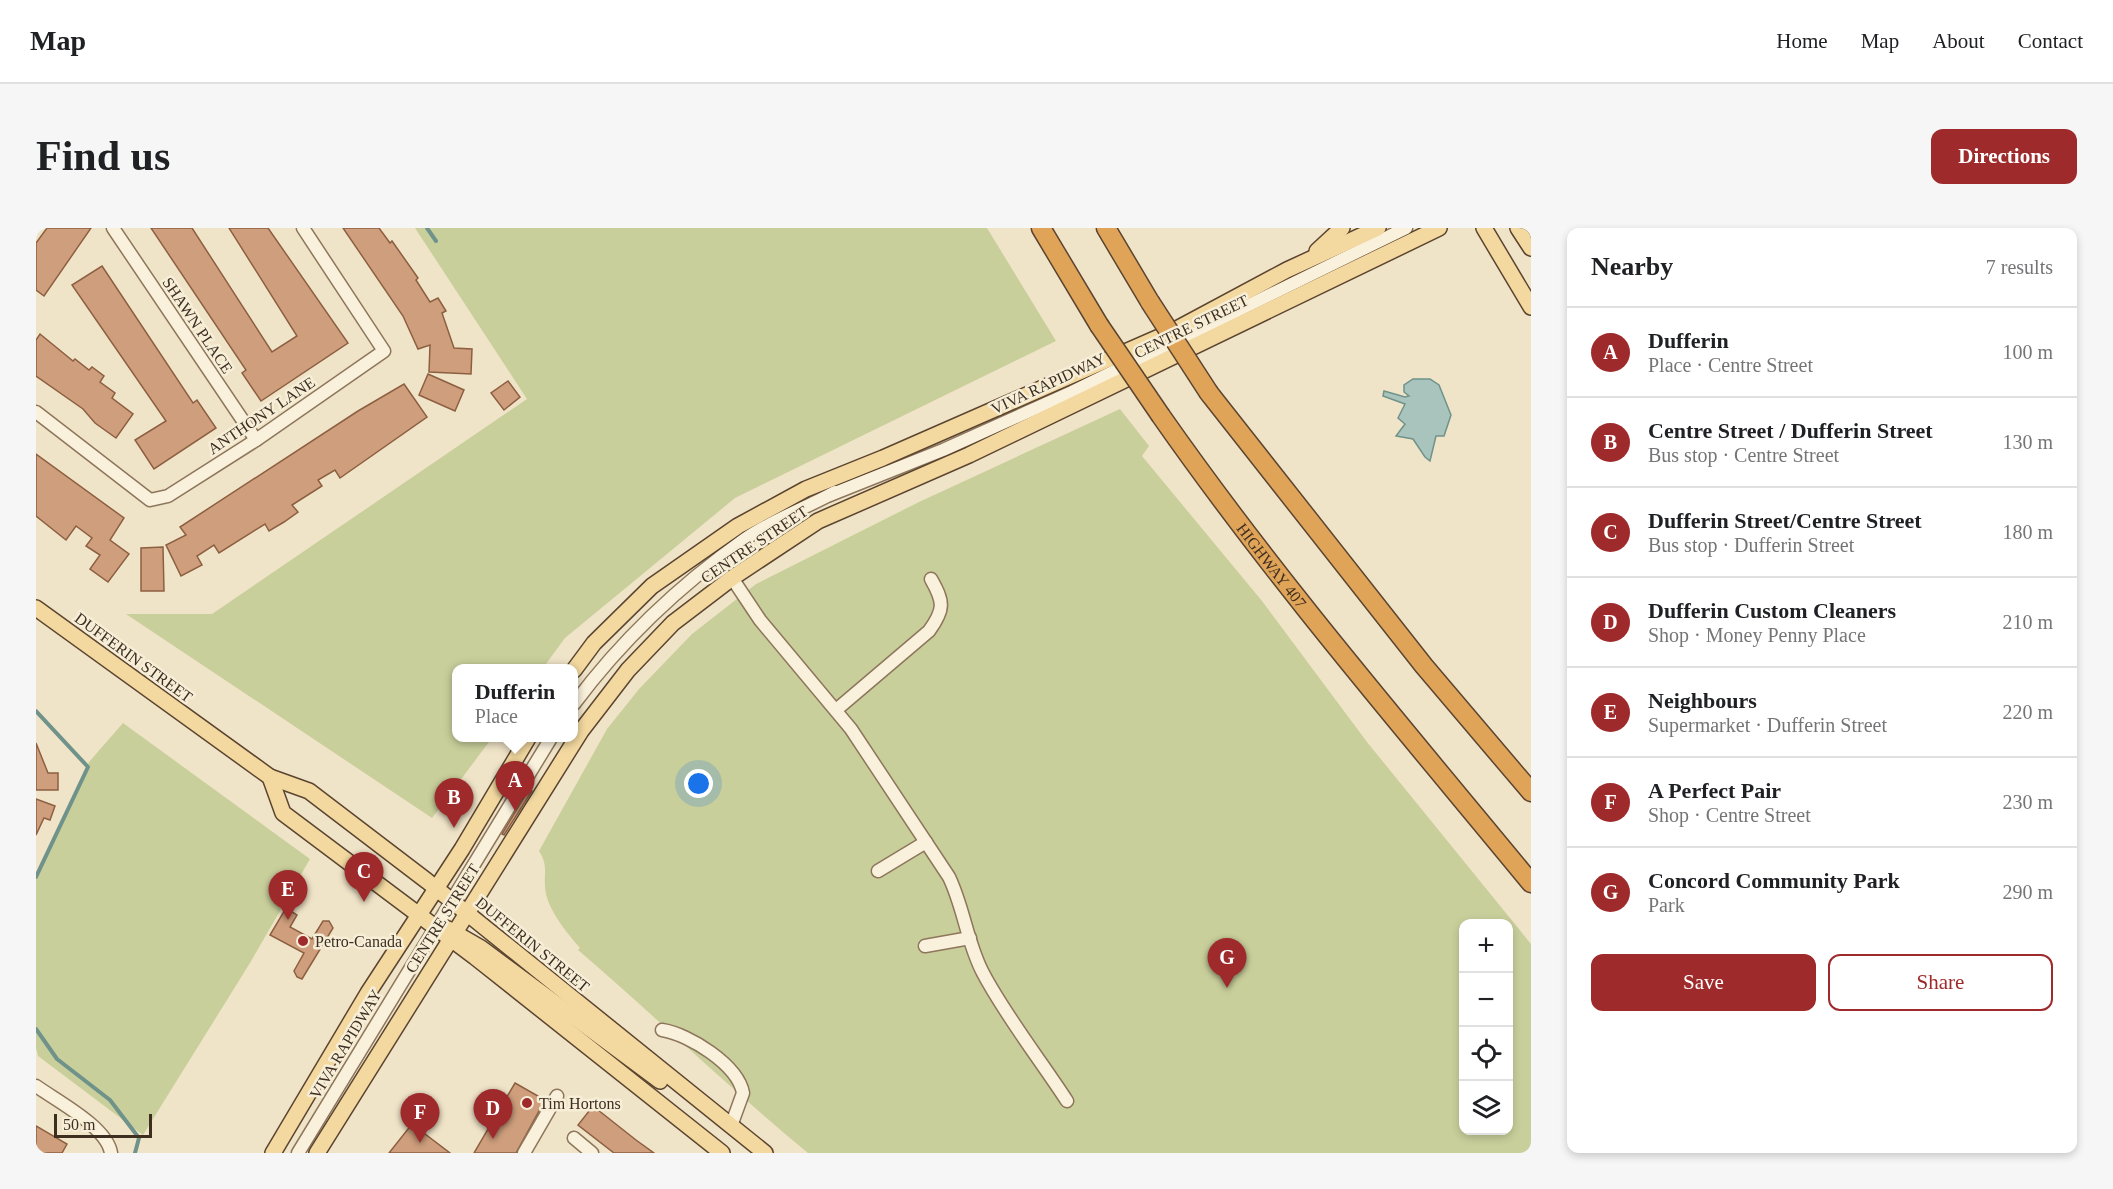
<!DOCTYPE html>
<meta charset="utf-8">
<style>
:root{--surface:#fff;--page:#f6f6f6;--text:#202124;--muted:#757577;--line:#e0e0e0;--accent:#9e2a2b}
body{margin:0;font-family:"Times New Roman",serif;background:var(--page);color:var(--text)}
.controls{position:absolute;right:18px;bottom:18px;display:grid;overflow:hidden;border-radius:12px;box-shadow:0 3px 9px #0003}
.controls button{width:54px;height:54px;display:grid;place-items:center;padding:0;border:0;border-bottom:2px solid var(--line);background:var(--surface);color:var(--text);font:30px sans-serif}
.scale{position:absolute;left:18px;bottom:15px;width:98px;box-sizing:border-box;padding-left:6px;border:3px solid #3d2e20;border-top:0;font-size:16px;line-height:21px;white-space:nowrap;color:#3d2e20;-webkit-text-stroke:4px #f7eed8;paint-order:stroke}
.you{position:absolute;left:663px;top:556px;width:21px;height:21px;margin:-15px;border:4px solid #fff;border-radius:50%;background:#1a73e8;box-shadow:0 0 0 9px #1a73e833}
.badge{display:grid;place-items:center;width:39px;height:39px;border-radius:50%;background:var(--accent);color:#fff;font-size:20px;font-weight:700}
.pin{position:absolute;translate:-50% -50px;filter:drop-shadow(0 2px 3px #0008)}
.pin::after{content:'';position:absolute;top:32px;width:21px;height:18px;background:inherit;clip-path:polygon(0 0,100% 0,50% 100%)}
.popup{position:absolute;left:416px;top:436px;width:126px;height:78px;box-sizing:border-box;display:grid;place-content:center;border-radius:12px;background:var(--surface);filter:drop-shadow(0 2px 4px #0005);font-size:20px;white-space:nowrap;color:var(--muted)}
.popup b{font-size:22px;color:var(--text)}
.popup::after{content:'';position:absolute;left:50%;top:100%;margin-left:-12px;border:12px solid transparent;border-top-color:var(--surface)}
.list{margin:0;padding:0;list-style:none}
h2{display:flex;justify-content:space-between;align-items:center;height:78px;margin:0;padding:0 24px;font-size:26px}
h2 small{font-size:20px;font-weight:400;color:var(--muted)}
.list li{display:grid;grid-template-columns:39px 1fr auto;gap:18px;align-items:center;box-sizing:border-box;height:90px;padding:0 24px;border-top:2px solid var(--line)}
.list b{display:block;font-size:22px;white-space:nowrap}
.list p{margin:0;font-size:20px;white-space:nowrap;color:var(--muted)}
.list em{font-size:20px;font-style:normal;color:var(--muted)}
.actions{display:flex;gap:12px;padding:18px 24px}
.actions a{flex:1;padding:14px 0;border:2px solid var(--accent);border-radius:12px;text-align:center;font-size:21px;color:var(--accent)}
.actions .main{background:var(--accent);color:#fff}
.icon{flex:none;width:33px;height:33px;fill:none;stroke:currentColor;stroke-width:2;stroke-linecap:round;stroke-linejoin:round}
.map{position:relative;flex:none;width:1495px;height:925px;overflow:hidden;border-radius:12px}
header{display:flex;align-items:center;gap:36px;box-sizing:border-box;height:84px;padding:0 30px;background:var(--surface);border-bottom:2px solid var(--line)}
header strong{font-size:28px}
nav{display:flex;gap:33px;margin-inline-start:auto;font-size:21px}
.intro{display:flex;align-items:center;justify-content:space-between;box-sizing:border-box;height:144px;padding:0 36px}
h1{margin:0;font-size:42px}
.button{padding:15px 27px;border-radius:12px;background:var(--accent);color:#fff;font-size:21px;font-weight:700}
main{display:flex;gap:36px;padding:0 36px}
aside{flex:1;background:var(--surface);border-radius:12px;box-shadow:0 3px 9px #0003}
.map>svg:first-child{display:block}
</style>
<header>
<strong>Map</strong>
<nav><a>Home</a><a>Map</a><a>About</a><a>Contact</a></nav>
</header>
<div class="intro"><h1>Find us</h1><a class="button">Directions</a></div>
<main>
<div class="map">
<svg width="1495" height="925" viewBox="0 0 1495 925">
<rect width="100%" height="100%" fill="#f0e4c8"/>
<g fill="#c9cf9b" fill-rule="evenodd">
<polygon points="379,0 951,0 1020,113 699,270 529,410 507,440 420,440 420,510 456,510 396,590 90,386 176,386 491,171"/>
<path d="M1084,181L1113,218L1106,228L1226,373L1331,514L1495,716V925H772C693,860 620,789 542,722L544,720C531,705 510,680 509,659C508,644 512,637 503,623L571,501L603,461L656,406L720,356L883,274ZM1428,696H1472V902H1428Z"/>
<polygon points="87,495 274,631 214,735 107,907 2,828 0,820 0,651 53,534"/>
</g>
<polygon fill="#a9c4bc" stroke="#6f938a" stroke-width="1.5" points="1377,151 1394,151 1403,157 1415,187 1408,208 1400,208 1394,233 1389,229 1377,211 1360,208 1369,196 1362,190 1369,176 1347,168 1348,163 1369,169 1373,168 1368,164 1368,157"/>
<g fill="none" stroke-linecap="round" stroke-linejoin="round">
<g stroke="#6f938a" stroke-width="4">
<polyline points="391,0 400,13"/>
<polyline points="0,483 52,539 0,649"/>
<polyline points="0,801 21,831 74,872 103,910 99,925"/>
</g>
</g>
<g fill="#cf9f7d" stroke="#8d5f41" stroke-width="1.5">
<polygon points="11,0 55,0 8,68 0,62 0,15"/>
<polygon points="115,0 156,0 236,124 261,108 193,0 232,0 312,115 225,173 206,145 210,142"/>
<polygon points="307,0 343,0 354,15 356,13 382,50 380,52 394,74 402,70 410,83 406,85 418,120 436,121 435,146 393,144 394,117 382,121 367,88"/>
<polygon points="66,38 157,175 161,172 180,200 118,241 99,212 130,193 36,57"/>
<polygon points="4,106 37,133 39,131 53,142 56,139 68,148 64,154 79,165 76,170 97,186 80,210 59,195 47,181 0,148 0,112"/>
<polygon points="392,146 428,162 419,183 383,167"/>
<polygon points="472,153 484,169 468,182 455,165"/>
<polygon points="368,156 391,189 304,250 299,242 282,252 286,258 256,277 262,284 248,294 233,303 229,296 183,325 178,317 161,328 166,337 145,348 130,317 150,307 144,299 322,183"/>
<polygon points="0,226 88,290 74,312 93,326 72,354 54,341 64,327 50,318 56,310 40,298 30,312 0,288"/>
<polygon points="127,319 128,363 105,363 105,320"/>
<polygon points="0,515 12,545 22,545 22,562 0,562"/>
<polygon points="493,561 496,563 468,607 466,606"/>
<polygon points="0,571 19,578 14,592 8,590 0,607"/>
<polygon points="250,680 261,687 254,699 276,711 287,693 293,693 297,700 266,751 261,749 258,743 268,725 234,707"/>
<polygon points="479,855 509,872 480,925 438,925"/>
<polygon points="557,878 600,912 618,925 578,925 542,897"/>
<polygon points="376,896 414,925 353,925"/>
<polygon points="0,898 31,916 26,925 0,925"/>
</g>
<g fill="none" stroke-linecap="round" stroke-linejoin="round">
<g stroke="#8d765c" stroke-width="15">
<g id="minor">
<polyline points="77,0 220,212"/>
<polyline points="0,184 114,272 132,268 220,212 348,123 267,0"/>
<polyline points="794,267 907,222 1036,164 1370,0"/>
<path d="M696,350L724,392L815,501L913,649C928,680 931,715 947,745C969,787 1005,833 1031,873"/>
<path d="M538,476C585,413 644,357 709,311C736,292 770,280 799,264"/>
<path d="M800,482L893,403C909,381 908,374 895,351"/>
<polyline points="842,643 890,614"/>
<polyline points="889,718 934,710"/>
<path d="M626,802C653,806 702,837 707,865L695,898"/>
<path d="M0,858C21,873 71,899 75,925"/>
<polyline points="538,910 556,925"/>
<polyline points="262,925 515,510"/>
<polyline points="488,925 521,868"/>
</g>
</g>
<g stroke="#5b4430" stroke-width="18">
<g id="major">
<polyline points="1448,0 1495,79"/>
<polyline points="1482,0 1495,20"/>
<polyline points="1281,23 1306,0"/>
<polyline points="0,380 234,549 273,563 391,653 729,925"/>
<polyline points="538,442 558,415 616,358 702,298 770,261 847,230 1137,103 1251,42 1342,0"/>
<polyline points="234,549 247,585 439,729 686,925"/>
<polyline points="412,701 445,720 624,853"/>
<polyline points="237,925 332,765 426,621 492,510"/>
<polyline points="281,925 545,503 592,442 637,395 696,350 782,293 933,227 1403,0"/>
</g>
</g>
<g stroke="#5b4430" stroke-width="21">
<g id="highway">
<polyline points="1005,0 1063,97"/>
<polyline points="1070,0 1114,74"/>
<polyline points="1173,165 1388,438 1495,564"/>
<path id="s1" d="M1125,188C1239,351 1369,502 1495,655"/>
</g>
</g>
<use href="#minor" stroke="#faf1dc" stroke-width="12"/>
<use href="#major" stroke="#f3d9a0" stroke-width="15"/>
<use href="#highway" stroke="#e0a458" stroke-width="18"/>
<g stroke="#5b4430" stroke-width="21" stroke-linecap="butt">
<g id="highway-bridge">
<polyline points="1114,74 1173,165"/>
<polyline points="1063,97 1125,188"/>
</g>
</g>
<use href="#highway-bridge" stroke="#e0a458" stroke-width="18"/>
</g>
<g fill="#9e2a2b" stroke="#f7eed8" stroke-width="2">
<circle cx="267" cy="713" r="6"/>
<circle cx="491" cy="875" r="6"/>
</g>
<g text-anchor="middle" stroke-width="5" stroke-linejoin="round" paint-order="stroke">
<g font-size="16" fill="#3d2e20" stroke="#f7eed8">
<text transform="translate(162 97) rotate(56)" y="6">SHAWN PLACE</text>
<text transform="translate(1155 98) rotate(-26)" y="6">CENTRE STREET</text>
<text transform="translate(1012 155) rotate(-25)" y="6">VIVA RAPIDWAY</text>
<text transform="translate(225 187) rotate(-34)" y="6">ANTHONY LANE</text>
<text transform="translate(718 316) rotate(-34)" y="6">CENTRE STREET</text>
<text dy="6" stroke="none"><textPath href="#s1" startOffset="186">HIGHWAY 407</textPath></text>
<text transform="translate(98 429) rotate(36)" y="6">DUFFERIN STREET</text>
<text transform="translate(406 690) rotate(-58)" y="6">CENTRE STREET</text>
<text transform="translate(497 716) rotate(39)" y="6">DUFFERIN STREET</text>
<text transform="translate(309 816) rotate(-59)" y="6">VIVA RAPIDWAY</text>
</g>
<g font-size="16" fill="#3d2e20" stroke="#f7eed8" text-anchor="start">
<text x="279" y="719">Petro-Canada</text>
<text x="503" y="881">Tim Hortons</text>
</g>
</g>
</svg>
<div class="controls">
<button>+</button>
<button>−</button>
<button><svg class="icon" aria-label="locate" viewBox="0 0 24 24"><circle cx="12" cy="12" r="6"/><path d="M12 2v4M12 18v4M2 12h4M18 12h4"/></svg></button>
<button><svg class="icon" aria-label="layers" viewBox="0 0 24 24"><path d="M12 4l9 5-9 5-9-5zM3 14l9 5 9-5"/></svg></button>
</div>
<div class="scale">50 m</div>
<div class="you"></div>
<div class="pin badge" style="left:479px;top:583px">A</div>
<div class="popup"><b>Dufferin</b>Place</div>
<div class="pin badge" style="left:418px;top:600px">B</div>
<div class="pin badge" style="left:328px;top:674px">C</div>
<div class="pin badge" style="left:457px;top:911px">D</div>
<div class="pin badge" style="left:252px;top:692px">E</div>
<div class="pin badge" style="left:384px;top:915px">F</div>
<div class="pin badge" style="left:1191px;top:760px">G</div>
</div>
<aside>
<h2>Nearby<small>7 results</small></h2>
<ul class="list">
<li><span class="badge">A</span><div><b>Dufferin</b><p>Place · Centre Street</p></div><em>100 m</em></li>
<li><span class="badge">B</span><div><b>Centre Street / Dufferin Street</b><p>Bus stop · Centre Street</p></div><em>130 m</em></li>
<li><span class="badge">C</span><div><b>Dufferin Street/Centre Street</b><p>Bus stop · Dufferin Street</p></div><em>180 m</em></li>
<li><span class="badge">D</span><div><b>Dufferin Custom Cleaners</b><p>Shop · Money Penny Place</p></div><em>210 m</em></li>
<li><span class="badge">E</span><div><b>Neighbours</b><p>Supermarket · Dufferin Street</p></div><em>220 m</em></li>
<li><span class="badge">F</span><div><b>A Perfect Pair</b><p>Shop · Centre Street</p></div><em>230 m</em></li>
<li><span class="badge">G</span><div><b>Concord Community Park</b><p>Park</p></div><em>290 m</em></li>
</ul>
<div class="actions"><a class="main">Save</a><a>Share</a></div>
</aside>
</main>
